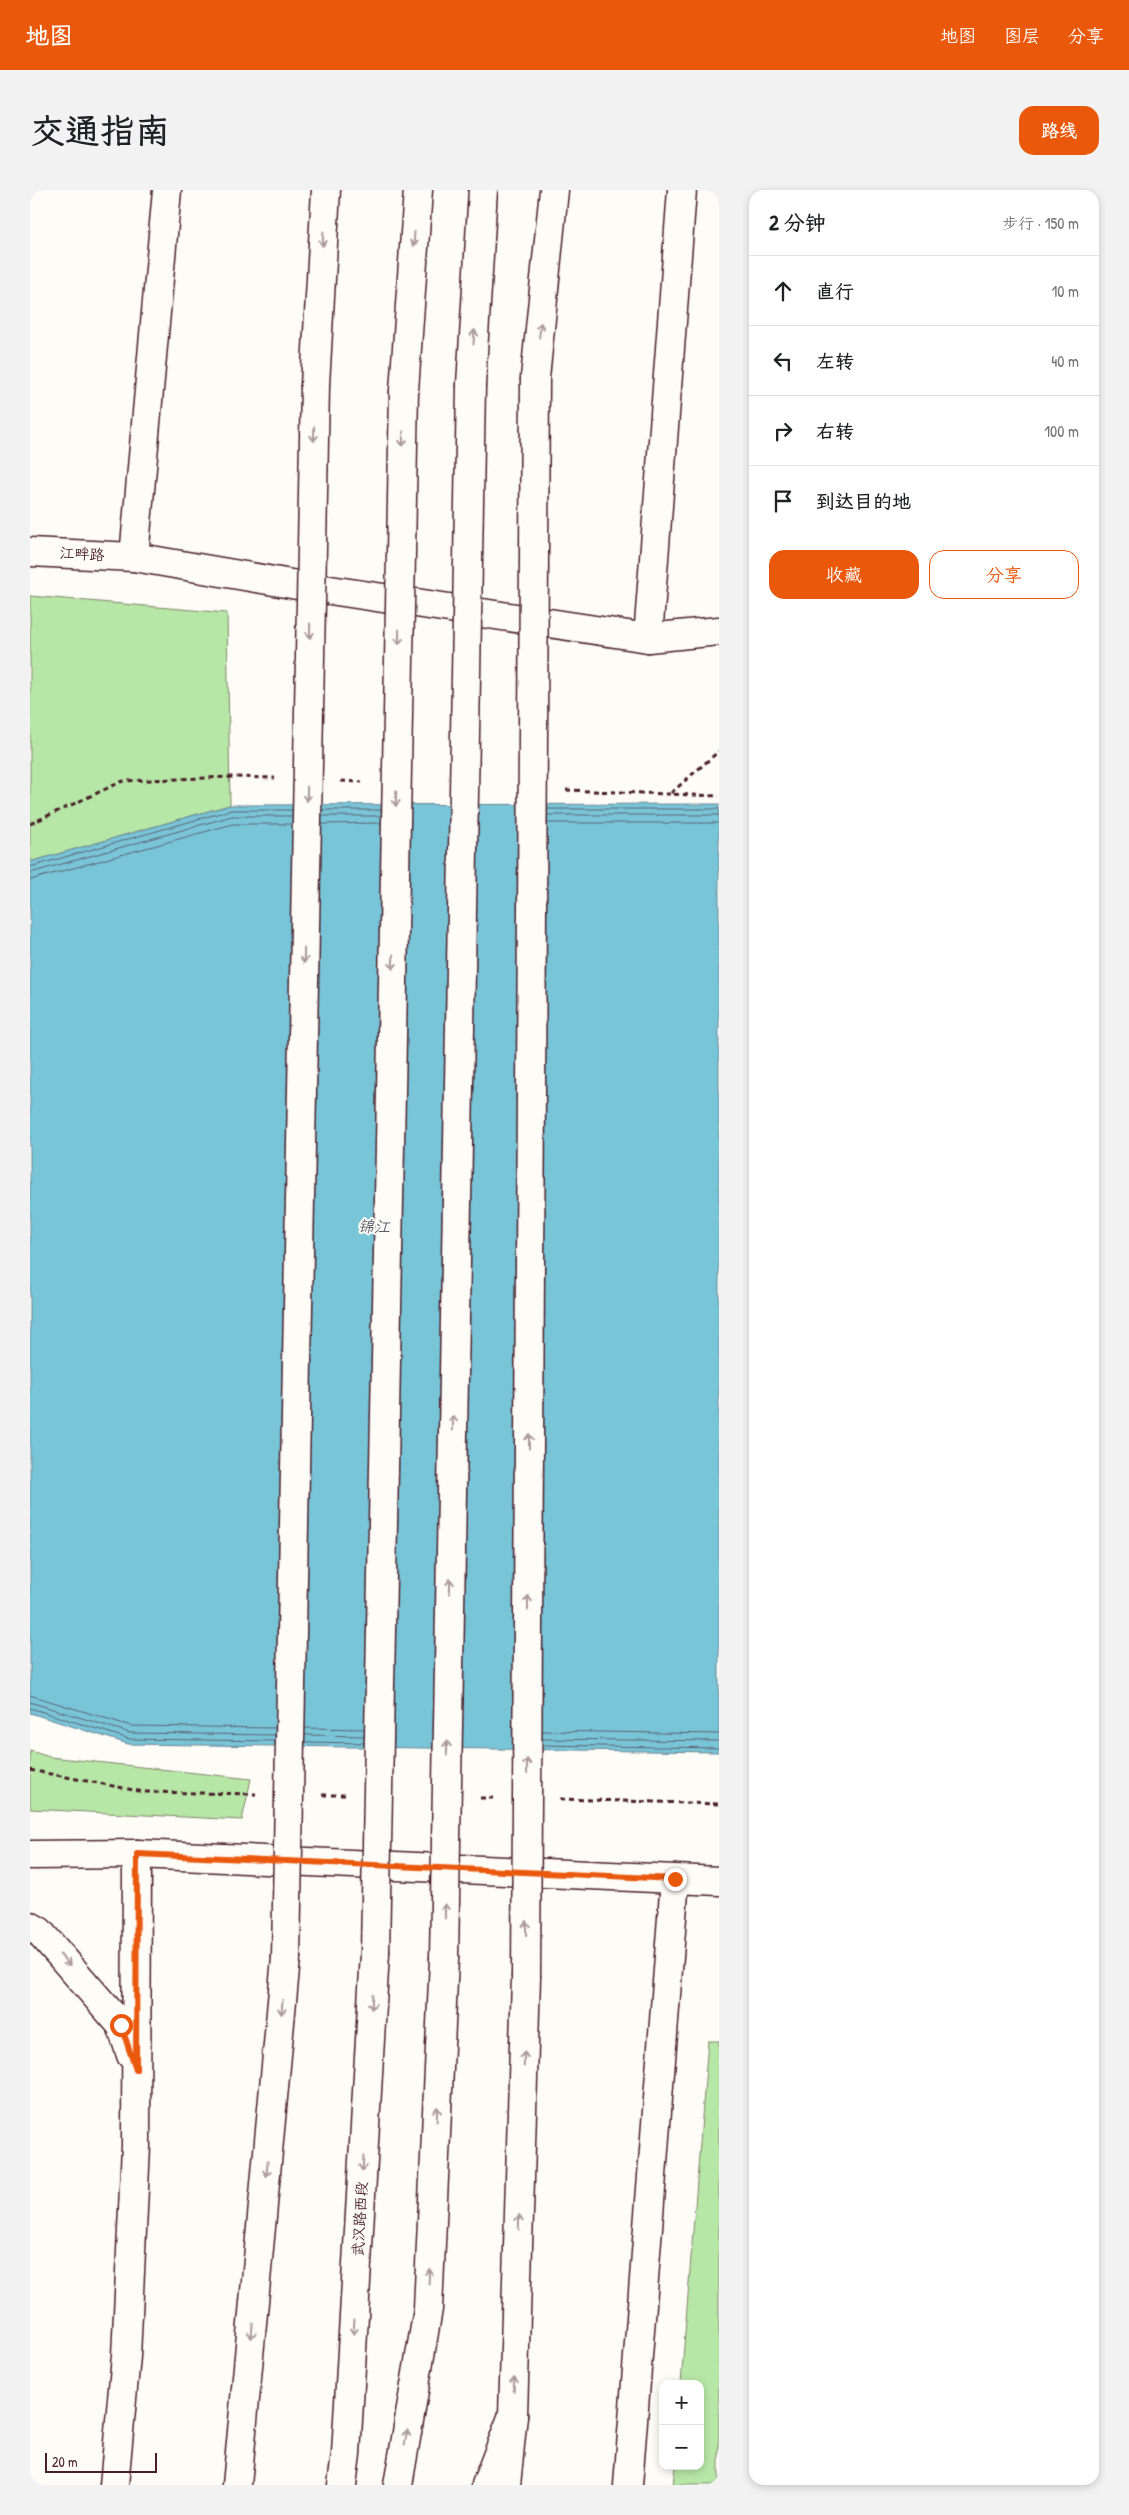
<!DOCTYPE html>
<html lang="zh">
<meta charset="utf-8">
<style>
:root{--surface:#fff;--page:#f2f2f2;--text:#202124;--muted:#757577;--line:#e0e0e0;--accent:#ea580c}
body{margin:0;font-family:"Patrick Hand","LXGW WenKai TC",sans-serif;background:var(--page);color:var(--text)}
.controls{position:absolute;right:15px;bottom:15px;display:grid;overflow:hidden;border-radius:10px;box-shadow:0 2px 8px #0003}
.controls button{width:45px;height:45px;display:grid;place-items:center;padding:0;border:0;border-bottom:1px solid var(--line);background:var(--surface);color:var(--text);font:25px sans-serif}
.scale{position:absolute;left:15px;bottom:12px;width:112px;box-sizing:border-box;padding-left:5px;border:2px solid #4a1f2b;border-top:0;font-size:14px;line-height:18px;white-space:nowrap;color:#4a1f2b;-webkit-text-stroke:4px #fdfcf7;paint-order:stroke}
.stop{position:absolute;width:15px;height:15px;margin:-11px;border:4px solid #ea580c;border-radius:50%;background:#fff}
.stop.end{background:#ea580c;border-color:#fff;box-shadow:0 1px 5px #0008}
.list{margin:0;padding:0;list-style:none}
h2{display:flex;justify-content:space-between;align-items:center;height:65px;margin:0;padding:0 20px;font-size:21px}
h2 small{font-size:16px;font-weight:400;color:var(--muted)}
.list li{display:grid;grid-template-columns:32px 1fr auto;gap:15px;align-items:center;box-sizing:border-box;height:70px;padding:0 20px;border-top:1px solid var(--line)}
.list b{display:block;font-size:19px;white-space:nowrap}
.list em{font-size:16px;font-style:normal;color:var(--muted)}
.actions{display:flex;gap:10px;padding:15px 20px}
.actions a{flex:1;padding:11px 0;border:1px solid var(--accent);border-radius:15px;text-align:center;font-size:18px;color:var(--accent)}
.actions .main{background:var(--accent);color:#fff}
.icon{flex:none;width:28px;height:28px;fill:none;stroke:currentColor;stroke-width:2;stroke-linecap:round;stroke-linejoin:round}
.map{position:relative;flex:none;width:689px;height:2295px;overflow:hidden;border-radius:15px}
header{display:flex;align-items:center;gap:30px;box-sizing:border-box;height:70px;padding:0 25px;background:var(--accent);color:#fff}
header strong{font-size:24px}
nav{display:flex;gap:28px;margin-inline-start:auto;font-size:18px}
.intro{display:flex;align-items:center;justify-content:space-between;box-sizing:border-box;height:120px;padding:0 30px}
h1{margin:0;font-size:35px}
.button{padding:12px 22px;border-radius:15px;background:var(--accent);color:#fff;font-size:18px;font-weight:700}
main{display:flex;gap:30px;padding:0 30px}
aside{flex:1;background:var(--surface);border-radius:15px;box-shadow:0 2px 8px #0003}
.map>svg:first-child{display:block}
</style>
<header>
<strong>地图</strong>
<nav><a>地图</a><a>图层</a><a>分享</a></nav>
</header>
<div class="intro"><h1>交通指南</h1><a class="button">路线</a></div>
<main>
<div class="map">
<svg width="689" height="2295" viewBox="0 0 689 2295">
<rect width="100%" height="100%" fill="#fdfcf7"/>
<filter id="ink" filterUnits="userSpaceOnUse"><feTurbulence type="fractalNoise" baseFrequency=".02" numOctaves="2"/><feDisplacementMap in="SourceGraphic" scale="10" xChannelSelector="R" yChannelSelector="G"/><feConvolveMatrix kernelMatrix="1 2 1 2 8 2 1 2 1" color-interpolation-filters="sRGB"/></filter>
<g filter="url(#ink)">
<g fill="#b7e7a7" stroke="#808369">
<polygon points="0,406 197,423 200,615 0,672"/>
<polygon points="0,1561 20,1567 221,1589 212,1630 0,1619"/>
<polygon points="678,1851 689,1851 689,2295 643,2295 645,2276 670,2276 670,2194 651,2194"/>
</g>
<polygon fill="#79c5d8" stroke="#668393" points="689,614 689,1562 98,1554 0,1523 0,672 200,615"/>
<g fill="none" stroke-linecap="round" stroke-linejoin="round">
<g stroke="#5d6170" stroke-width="1">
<polyline points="518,619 689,619"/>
<polyline points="292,620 351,620"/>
<polyline points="518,625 689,625"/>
<polyline points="292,626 351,626"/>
<polyline points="517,633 689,633"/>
<polyline points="292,634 351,633"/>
<polyline points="0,677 201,620 262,620"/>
<polyline points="0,683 202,626 262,626"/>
<polyline points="0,690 203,634 262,634"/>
<polyline points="0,1505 101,1536 245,1538"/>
<polyline points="0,1512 100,1543 245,1545"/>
<polyline points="0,1518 99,1549 245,1551"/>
<polyline points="275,1538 334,1539"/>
<polyline points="512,1541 689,1544"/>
<polyline points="275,1545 334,1546"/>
<polyline points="512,1549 689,1551"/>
<polyline points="275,1552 334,1553"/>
<polyline points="512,1555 689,1558"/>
</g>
<g stroke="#4a1f2b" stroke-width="31">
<g id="street">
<polyline points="0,362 104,367"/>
<polyline points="598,2295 645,1689"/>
</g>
</g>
<g stroke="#4a1f2b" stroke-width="31">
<g id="secondary">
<polyline points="137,0 104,367 267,395 618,448 689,441"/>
<polyline points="505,188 524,0"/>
<polyline points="285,195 296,0"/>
<polyline points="618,448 652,0"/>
<polyline points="0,1665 107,1664 689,1691"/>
<polyline points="0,1736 9,1741 91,1835 101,1865"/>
<polyline points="84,2295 96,2166 106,1956 107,1664"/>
<polyline points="207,2295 256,1768"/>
<polyline points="476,2295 483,2225 496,1787"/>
</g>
</g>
<g stroke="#4a1f2b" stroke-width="31">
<g id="highway">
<polyline points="441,195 453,0"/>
<polyline points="374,201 388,0"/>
<polyline points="312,2295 316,2264 345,1763"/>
<polyline points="368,2295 398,2119 414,1769"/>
<polyline points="456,2295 483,2225"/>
</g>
</g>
<g stroke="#4a1f2b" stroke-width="3" stroke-dasharray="5 4" stroke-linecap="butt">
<polyline points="311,591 332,592"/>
<polyline points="536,600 689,606"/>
<polyline points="641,603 689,561"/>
<polyline points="0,634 93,591 201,587 245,588"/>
<polyline points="0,1580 114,1602 226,1604"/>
<polyline points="292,1605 316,1605"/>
<polyline points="450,1608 463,1608"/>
<polyline points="530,1609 689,1614"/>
</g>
<use href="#street" stroke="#fdfcf7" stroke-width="28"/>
<use href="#secondary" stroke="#fdfcf7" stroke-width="28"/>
<use href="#highway" stroke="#fdfcf7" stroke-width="28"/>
<g stroke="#4a1f2b" stroke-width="31" stroke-linecap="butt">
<g id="secondary-bridge">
<polyline points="256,1768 285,195"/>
<polyline points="496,1787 505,188"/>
</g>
</g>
<g stroke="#4a1f2b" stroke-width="31" stroke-linecap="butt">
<g id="highway-bridge">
<polyline points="345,1763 374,201"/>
<polyline points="414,1769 441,195"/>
</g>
</g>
<use href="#secondary-bridge" stroke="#fdfcf7" stroke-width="28"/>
<use href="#highway-bridge" stroke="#fdfcf7" stroke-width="28"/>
</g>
<defs><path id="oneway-shaft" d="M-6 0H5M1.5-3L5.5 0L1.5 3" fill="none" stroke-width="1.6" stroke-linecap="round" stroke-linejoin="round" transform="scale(1.25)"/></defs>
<g stroke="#ac999b">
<use href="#oneway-shaft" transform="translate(293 49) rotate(93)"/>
<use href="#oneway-shaft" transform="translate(384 49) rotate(94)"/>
<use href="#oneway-shaft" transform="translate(510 140) rotate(-84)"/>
<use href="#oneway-shaft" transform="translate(444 147) rotate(-86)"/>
<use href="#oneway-shaft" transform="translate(284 244) rotate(91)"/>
<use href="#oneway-shaft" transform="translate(373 249) rotate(91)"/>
<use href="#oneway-shaft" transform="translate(280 441) rotate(91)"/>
<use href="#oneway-shaft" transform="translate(369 447) rotate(91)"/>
<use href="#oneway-shaft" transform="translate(277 604) rotate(91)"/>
<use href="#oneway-shaft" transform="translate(366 609) rotate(91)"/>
<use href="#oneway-shaft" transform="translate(274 766) rotate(91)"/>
<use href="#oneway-shaft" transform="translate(363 772) rotate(91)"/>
<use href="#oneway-shaft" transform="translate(423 1233) rotate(-89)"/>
<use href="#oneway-shaft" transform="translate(499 1251) rotate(-90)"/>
<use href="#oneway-shaft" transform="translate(420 1396) rotate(-89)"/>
<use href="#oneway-shaft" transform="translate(498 1413) rotate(-90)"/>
<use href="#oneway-shaft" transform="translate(417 1558) rotate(-89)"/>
<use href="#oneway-shaft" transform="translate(497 1576) rotate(-90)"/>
<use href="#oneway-shaft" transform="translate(415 1721) rotate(-89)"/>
<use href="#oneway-shaft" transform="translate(496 1738) rotate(-90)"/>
<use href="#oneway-shaft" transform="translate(35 1770) rotate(47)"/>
<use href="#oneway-shaft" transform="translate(342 1812) rotate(93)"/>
<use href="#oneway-shaft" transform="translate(252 1817) rotate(95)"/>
<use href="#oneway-shaft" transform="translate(494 1869) rotate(-89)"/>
<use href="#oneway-shaft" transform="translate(407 1924) rotate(-87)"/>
<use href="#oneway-shaft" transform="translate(333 1974) rotate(93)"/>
<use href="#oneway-shaft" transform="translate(237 1979) rotate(95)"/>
<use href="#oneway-shaft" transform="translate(489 2032) rotate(-88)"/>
<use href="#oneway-shaft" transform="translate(399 2086) rotate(-87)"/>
<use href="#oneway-shaft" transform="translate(324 2137) rotate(93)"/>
<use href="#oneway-shaft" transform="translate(222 2141) rotate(95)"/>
<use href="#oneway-shaft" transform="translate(484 2194) rotate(-88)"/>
<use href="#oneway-shaft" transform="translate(376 2247) rotate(-80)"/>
</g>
</g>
<g fill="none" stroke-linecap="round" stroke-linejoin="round" filter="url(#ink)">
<polyline stroke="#ea580c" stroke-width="6" points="91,1835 106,1880 107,1664 645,1689"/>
</g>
<g text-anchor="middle" stroke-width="4" stroke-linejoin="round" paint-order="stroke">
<g font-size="15" fill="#4a1f2b" stroke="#fdfcf7">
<text transform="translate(52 364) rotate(3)" y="5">江畔路</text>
<text transform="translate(330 2029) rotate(-87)" y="5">武汉路西段</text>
</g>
<g font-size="16" font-style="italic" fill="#5a5968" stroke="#fdfcf7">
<text transform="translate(344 1036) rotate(2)" y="6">锦江</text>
</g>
</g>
</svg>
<div class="controls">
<button>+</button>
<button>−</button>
</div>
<div class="scale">20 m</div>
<div class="stop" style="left:91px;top:1835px"></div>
<div class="stop end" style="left:645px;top:1689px"></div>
</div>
<aside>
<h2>2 分钟<small>步行 · 150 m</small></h2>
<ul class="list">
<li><svg class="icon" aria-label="ahead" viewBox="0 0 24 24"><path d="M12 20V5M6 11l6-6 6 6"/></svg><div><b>直行</b></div><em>10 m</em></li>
<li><svg class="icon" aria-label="left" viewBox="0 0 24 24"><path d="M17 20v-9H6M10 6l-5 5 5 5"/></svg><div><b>左转</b></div><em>40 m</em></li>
<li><svg class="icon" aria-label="right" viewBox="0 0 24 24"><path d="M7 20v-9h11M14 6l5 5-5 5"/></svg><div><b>右转</b></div><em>100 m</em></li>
<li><svg class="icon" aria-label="arrive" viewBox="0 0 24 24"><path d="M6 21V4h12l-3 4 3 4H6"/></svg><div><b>到达目的地</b></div></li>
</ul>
<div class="actions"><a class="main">收藏</a><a>分享</a></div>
</aside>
</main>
